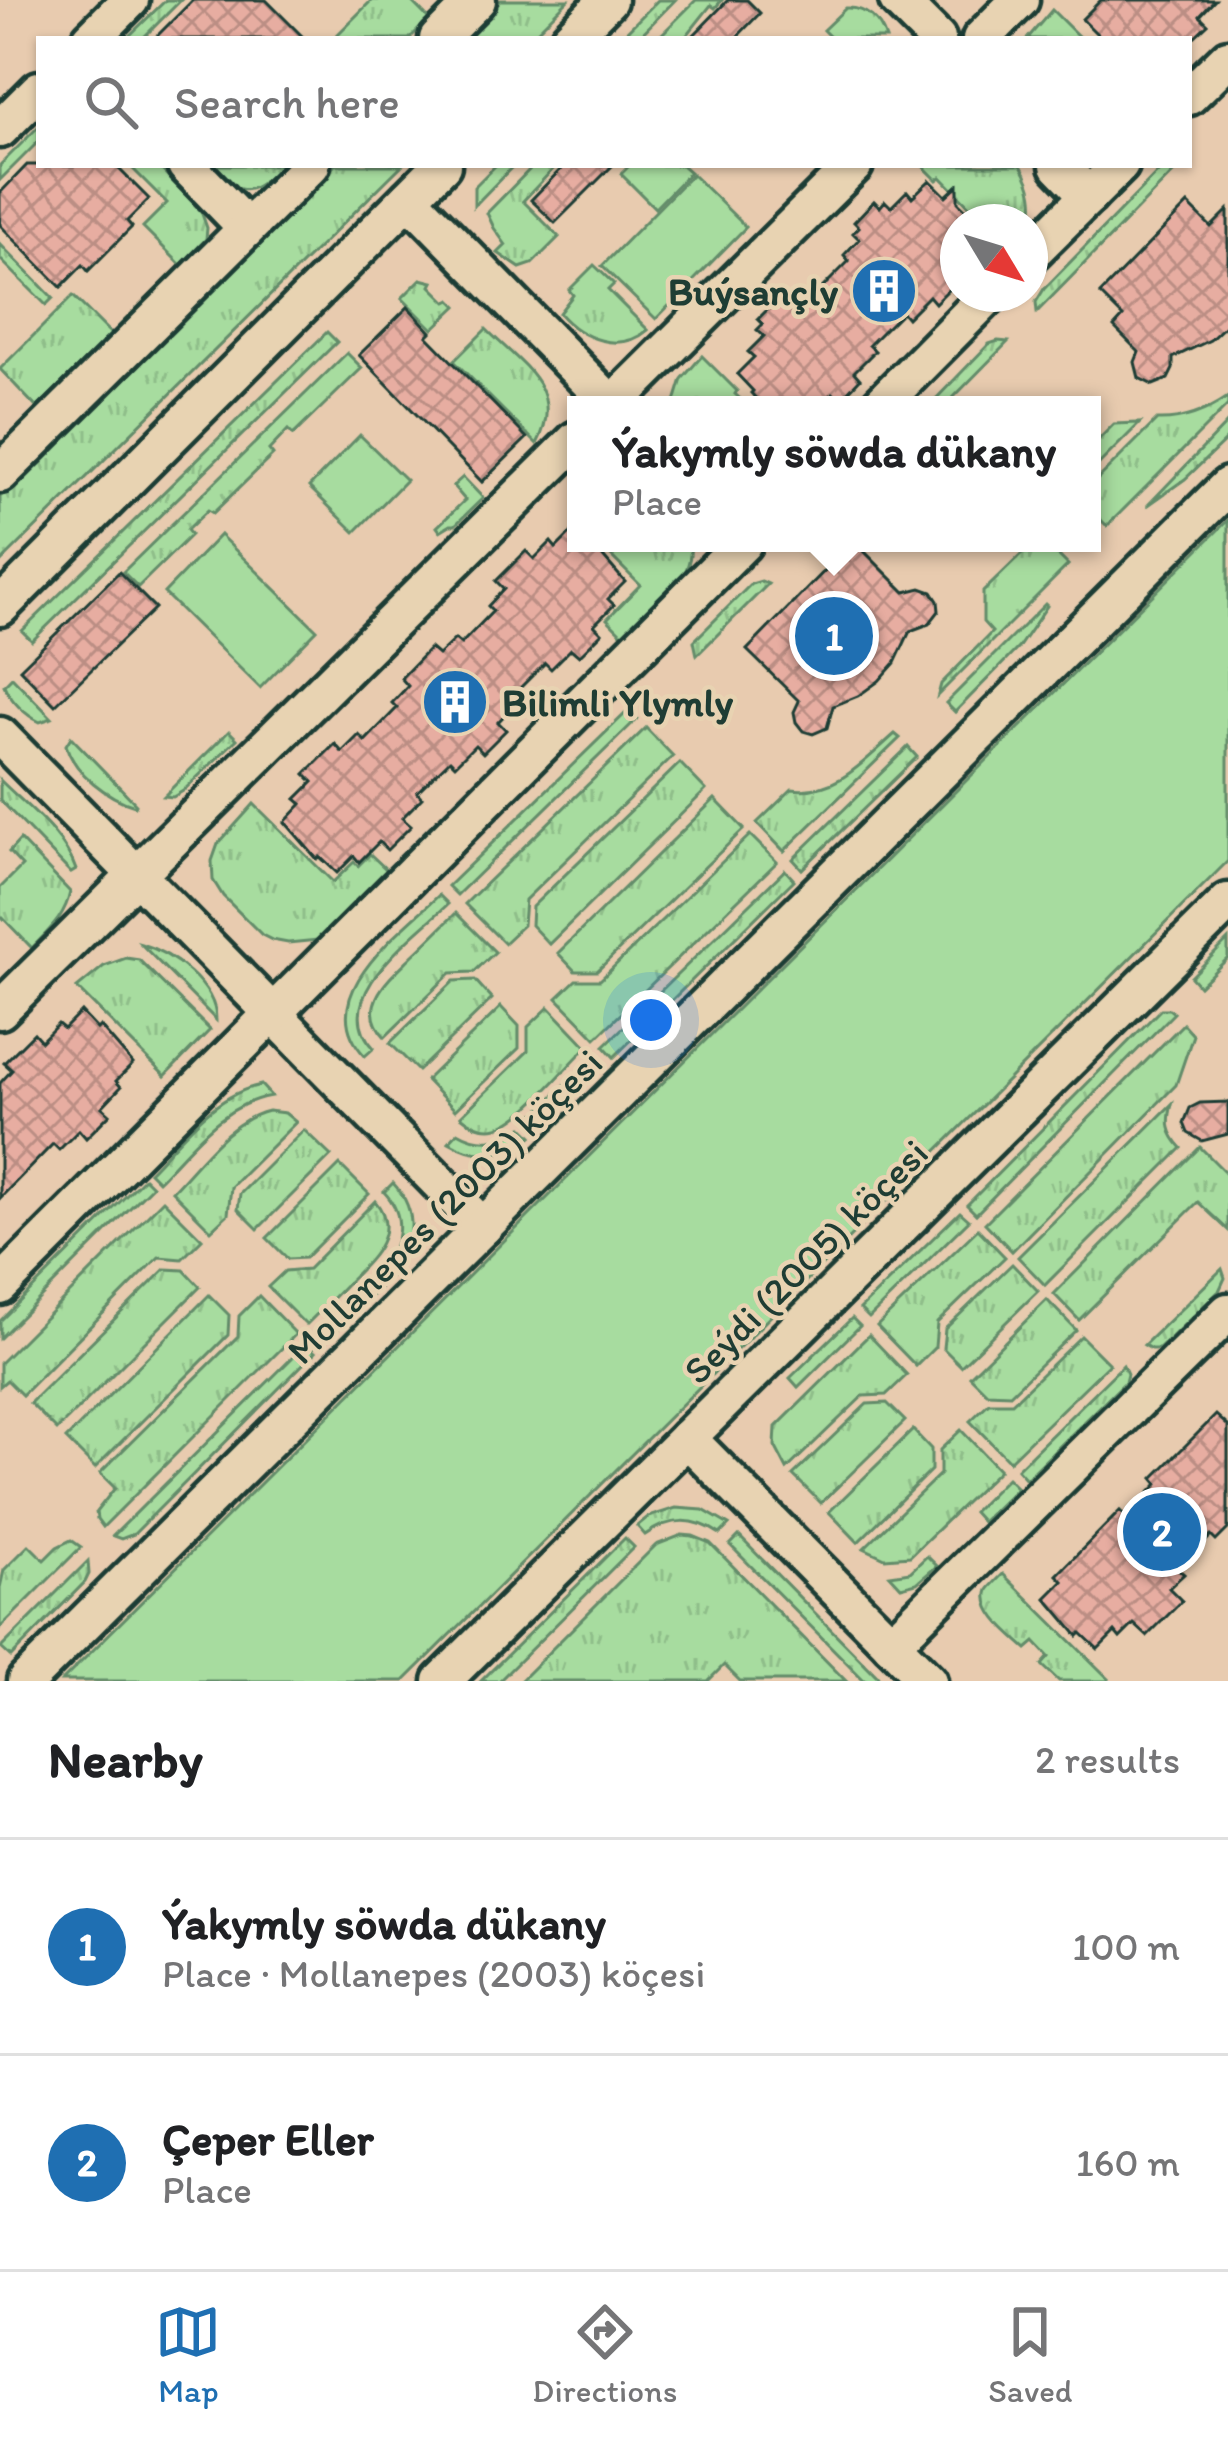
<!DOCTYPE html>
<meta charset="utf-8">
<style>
:root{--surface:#fff;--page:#f6f6f6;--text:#202124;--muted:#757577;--line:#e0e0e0;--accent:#1f6fb2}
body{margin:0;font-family:Itim,sans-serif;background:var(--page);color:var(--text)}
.compass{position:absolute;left:940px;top:204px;width:108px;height:108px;border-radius:50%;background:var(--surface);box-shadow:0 3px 9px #0004;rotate:128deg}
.you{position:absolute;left:651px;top:1020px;width:42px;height:42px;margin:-30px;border:9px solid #fff;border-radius:50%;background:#1a73e8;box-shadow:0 0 0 18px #1a73e833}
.badge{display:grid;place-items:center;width:78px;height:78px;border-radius:50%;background:var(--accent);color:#fff;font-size:39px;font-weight:700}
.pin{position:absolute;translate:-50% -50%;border:6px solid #fff;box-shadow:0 3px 12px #0006}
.popup{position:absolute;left:567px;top:396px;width:534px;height:156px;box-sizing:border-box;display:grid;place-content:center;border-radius:0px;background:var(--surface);filter:drop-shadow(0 3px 9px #0005);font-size:39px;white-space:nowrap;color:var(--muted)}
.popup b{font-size:45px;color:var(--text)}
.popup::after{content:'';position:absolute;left:50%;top:100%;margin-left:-24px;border:24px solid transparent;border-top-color:var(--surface)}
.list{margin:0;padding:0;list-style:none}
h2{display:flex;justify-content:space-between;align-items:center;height:156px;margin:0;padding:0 48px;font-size:51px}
h2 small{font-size:39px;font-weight:400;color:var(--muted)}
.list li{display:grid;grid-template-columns:78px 1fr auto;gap:36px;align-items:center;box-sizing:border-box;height:216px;padding:0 48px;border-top:3px solid var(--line)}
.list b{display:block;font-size:45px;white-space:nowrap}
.list p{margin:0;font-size:39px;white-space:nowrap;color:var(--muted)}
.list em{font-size:39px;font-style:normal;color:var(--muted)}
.icon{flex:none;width:66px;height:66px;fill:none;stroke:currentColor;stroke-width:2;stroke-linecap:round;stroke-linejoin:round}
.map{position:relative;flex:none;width:1228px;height:1681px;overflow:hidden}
.search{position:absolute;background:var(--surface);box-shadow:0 3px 9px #0004;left:36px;right:36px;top:36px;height:132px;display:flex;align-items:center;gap:30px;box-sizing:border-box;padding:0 42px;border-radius:0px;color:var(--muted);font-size:45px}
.sheet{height:588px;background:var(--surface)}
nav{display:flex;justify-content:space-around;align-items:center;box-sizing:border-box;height:168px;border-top:3px solid var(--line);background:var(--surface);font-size:33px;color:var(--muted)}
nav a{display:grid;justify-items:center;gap:6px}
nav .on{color:var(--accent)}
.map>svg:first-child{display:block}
</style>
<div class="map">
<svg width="1228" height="1681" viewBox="0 0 1228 1681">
<defs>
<pattern id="grass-tufts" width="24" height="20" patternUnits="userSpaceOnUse" patternTransform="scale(3)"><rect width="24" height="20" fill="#a7dc9f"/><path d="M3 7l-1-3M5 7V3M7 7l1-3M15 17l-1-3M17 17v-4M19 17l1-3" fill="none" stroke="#8fbe8a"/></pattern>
<pattern id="building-cross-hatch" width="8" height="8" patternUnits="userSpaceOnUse" patternTransform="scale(3)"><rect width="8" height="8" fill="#e7ada1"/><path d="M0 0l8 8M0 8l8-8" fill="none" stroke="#bb8e84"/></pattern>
</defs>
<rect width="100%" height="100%" fill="#e8cbaf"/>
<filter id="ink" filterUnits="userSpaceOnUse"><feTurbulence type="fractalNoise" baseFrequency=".00833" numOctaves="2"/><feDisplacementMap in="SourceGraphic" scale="24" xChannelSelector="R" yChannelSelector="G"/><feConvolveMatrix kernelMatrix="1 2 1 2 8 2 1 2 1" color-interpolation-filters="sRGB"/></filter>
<g filter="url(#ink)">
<g fill="url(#grass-tufts)" stroke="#638c6a" stroke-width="3">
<polygon points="166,0 181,0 142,39 126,39"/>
<polygon points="372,0 410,0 429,19 409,39 333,39"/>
<polygon points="501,0 568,0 529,39 462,39"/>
<polygon points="658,0 675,0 637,39 619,39"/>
<polygon points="696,0 722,0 715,8 711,5 684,39 657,39"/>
<path d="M846,8C867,7 880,21 886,39H832L823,30Z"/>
<polygon points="1052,10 1081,39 1027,39"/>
<polygon points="39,126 39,141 0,180 0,165"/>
<polygon points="129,165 160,168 201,211 207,228 206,239 181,265 143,227 167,203"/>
<path d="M208,165H282C248,198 242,198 208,165Z"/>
<polygon points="335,165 402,165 0,563 0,497"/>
<polygon points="496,165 514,165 474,206 474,187"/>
<polygon points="534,165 557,165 523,201 559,237 532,264 520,268 498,253 506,245 494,228 487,213"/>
<path d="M922,165H1021C1033,185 1037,203 1030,227V222H982L983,220L941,177L937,180Z"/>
<polygon points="1165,165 1181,165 1037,312 1036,302 1044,289"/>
<polygon points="0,244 53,298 46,305 0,259"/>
<path d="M594,265L614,284L608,290L648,330C620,354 581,339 559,313L573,295L569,290Z"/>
<polygon points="421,279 433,282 431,286 447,302 451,300 457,306 433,329 402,298"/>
<polygon points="73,296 111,334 37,408 0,369"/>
<path d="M486,329C522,365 566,389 537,444L454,361Z"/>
<polygon points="327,332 337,342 32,641 22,631"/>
<polygon points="998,341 1008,342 946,405 930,405 989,344"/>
<polygon points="347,353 362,368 293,435 288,430 269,450 273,455 213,513 208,510 187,530 191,535 138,587 123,572"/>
<polygon points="702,356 737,391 735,394 747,405 674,405 682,379"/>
<path d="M1228,397V405L1107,526L1093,512L1092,485L1157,420C1184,421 1206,412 1228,397Z"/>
<polygon points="1228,422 1228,438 1185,479 1147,506"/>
<polygon points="1140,423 1092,471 1092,446 1114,424"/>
<polygon points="463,477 483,498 455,525 450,525 440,531 437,527 465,500 453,486"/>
<path d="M598,543H690C695,583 651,612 626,638L607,619L640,585Z"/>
<polygon points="1054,551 1068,565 938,695 941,684 992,632 983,622 983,592 1023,553"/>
<polygon points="761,581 768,584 697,655 694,641 751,584"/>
<polygon points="1045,604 1047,606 1018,648 955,712 946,703"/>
<path d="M12,677L52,718L40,722C25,715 10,700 4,685Z"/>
<polygon points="629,710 637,719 457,895 448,886"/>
<polygon points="646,728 673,756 525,900 523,925 504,943 465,904"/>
<polygon points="229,731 237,739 183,791 173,797 164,796"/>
<path d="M895,734L900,738L784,851L757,823L792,789C836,795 864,761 895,734Z"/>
<path d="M71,737L136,804L135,806C108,798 74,773 66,745Z"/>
<polygon points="908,747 917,757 802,869 793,859"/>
<polygon points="680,763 706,790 549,944 531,925 532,907"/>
<path d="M0,780C26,806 64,834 76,870L71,873L0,800Z"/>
<polygon points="715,799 744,829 597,971 575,971 558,953"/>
<polygon points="254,804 333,882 354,862 358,866 370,854 389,872 318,940 288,943 272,940 262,935 223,896 213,880 212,861 218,844"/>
<polygon points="750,835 777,862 596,1038 557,998 576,980 600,980"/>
<path d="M20,840L70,892C65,917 49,930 32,948L0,915V888L22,866L9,852Z"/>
<polygon points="785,870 794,880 614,1057 604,1046"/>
<path d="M439,895L448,904C415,936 326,998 374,1048L365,1056C309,997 400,933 439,895Z"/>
<path d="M456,913L495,952L474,972L451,973L385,1037C355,1005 390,978 413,955C428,941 442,927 456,913Z"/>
<polygon points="1228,940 1228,958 1199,986 1191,977"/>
<path d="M141,944C172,953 216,985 216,1020Z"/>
<polygon points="126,958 139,960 210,1030 165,1076 77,988 104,966"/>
<polygon points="475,980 492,999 418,1071 390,1043 454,981"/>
<polygon points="501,1007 519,1026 519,1048 455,1110 426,1080"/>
<path d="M549,1007L587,1047C568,1065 528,1113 507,1123C491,1132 475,1128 461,1116L528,1051V1027Z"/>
<polygon points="1161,1009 1169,1009 1174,1013 976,1214 967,1205"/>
<polygon points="1183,1024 1193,1035 1176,1085 1012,1251 985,1223"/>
<polygon points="595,1055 605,1065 543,1126 533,1116"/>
<path d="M261,1085L271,1096C222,1104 191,1148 158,1181L149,1172C181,1140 214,1094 261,1085Z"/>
<path d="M1172,1104C1167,1123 1168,1133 1182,1148L1045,1285L1018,1257Z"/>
<path d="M268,1111L285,1113L296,1122L231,1187L228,1214L211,1230L172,1191C199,1164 229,1120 268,1111Z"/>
<path d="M523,1127L532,1136C506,1157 477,1159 449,1142L458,1132C480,1145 503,1142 523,1127Z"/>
<polygon points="304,1130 331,1156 258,1229 238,1209 240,1194"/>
<polygon points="1200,1147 1228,1175 1228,1230 1198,1202 1079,1320 1054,1294"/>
<polygon points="340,1165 369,1194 305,1258 288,1259 267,1238"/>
<polygon points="144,1178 152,1186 0,1338 0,1321"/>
<path d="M393,1183C420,1212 415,1248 390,1276L381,1267C402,1244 406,1215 384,1192Z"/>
<polygon points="163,1200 202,1239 182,1259 159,1257 22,1395 7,1380 0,1386 0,1363"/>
<path d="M375,1201C402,1233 369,1261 347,1283C334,1297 320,1311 306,1325L268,1287L285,1271L308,1269Z"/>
<polygon points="960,1212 969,1220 869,1318 860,1309"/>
<polygon points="978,1229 1005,1257 937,1323 935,1347 916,1366 877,1326"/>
<polygon points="1012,1264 1038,1291 961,1366 943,1348 945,1329"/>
<polygon points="165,1269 184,1270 200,1287 57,1430 30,1403"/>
<polygon points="1222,1269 1225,1278 1219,1291 1159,1349 1151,1349 1144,1345"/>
<polygon points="370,1279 379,1288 324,1343 315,1334"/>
<polygon points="209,1295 229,1315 228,1335 95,1468 66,1439"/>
<polygon points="259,1296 296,1334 103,1527 97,1519 96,1512 115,1488 100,1473 238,1336 239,1316"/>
<polygon points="1047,1300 1076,1330 1010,1394 987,1393 970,1376"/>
<polygon points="852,1318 860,1326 798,1387 790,1378"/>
<polygon points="869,1335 907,1375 886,1395 863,1396 787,1469 775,1446 776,1427"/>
<polygon points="1081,1336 1109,1364 1009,1461 970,1421 989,1403 1012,1403"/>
<polygon points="306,1344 315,1352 134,1534 121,1539 113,1536"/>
<polygon points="1123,1365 1127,1374 1125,1382 1026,1479 1017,1469"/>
<polygon points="887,1403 905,1421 821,1503 793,1475 867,1404"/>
<polygon points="913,1430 931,1449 931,1470 858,1542 829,1512"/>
<polygon points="961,1430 999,1470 910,1556 885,1558 864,1548 940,1474 940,1450"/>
<polygon points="1007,1478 1017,1488 982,1522 973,1512"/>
<path d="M676,1508L703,1510L729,1525L720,1534C695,1517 669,1517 645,1535L637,1526L648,1517Z"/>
<polygon points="682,1535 693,1536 710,1543 846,1681 740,1681 724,1665 708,1681 520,1681 656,1545"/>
<polygon points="739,1536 877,1676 880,1681 865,1681 730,1545"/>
<polygon points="625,1538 634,1547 499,1681 481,1681"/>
<polygon points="71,1540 81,1547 0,1628 0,1588 4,1570 29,1545 44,1560 57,1547"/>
<polygon points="927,1556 937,1566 917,1583 901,1587 890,1575 910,1572"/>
<polygon points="88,1561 89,1574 85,1582 11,1657 1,1648"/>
<path d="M1003,1574L1109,1679L1107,1681H1059L1042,1665L1049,1657L1035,1642L1027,1649C1013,1636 980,1612 988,1590C989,1588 1002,1575 1003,1574Z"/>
</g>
<g fill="#a7dc9f" stroke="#638c6a" stroke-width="3">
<polygon points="630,165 682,165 690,172 655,208 621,174"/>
<polygon points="692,174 746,227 656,319 602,266"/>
<polygon points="360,435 406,480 355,532 309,487"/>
<polygon points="1228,520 1228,861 404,1681 62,1681"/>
<polygon points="220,535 317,630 260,688 164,593"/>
</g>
<g fill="url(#building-cross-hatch)" stroke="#1f3d34" stroke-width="3">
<polygon points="193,0 266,0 305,39 154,39"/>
<polygon points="728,0 747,0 760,13 735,39 690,39"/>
<polygon points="1101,0 1215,0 1200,16 1208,24 1192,39 1102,39 1082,19"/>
<polygon points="27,165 115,165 149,199 127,221 132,227 88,271 83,265 61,287 0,225 0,193"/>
<polygon points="565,165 613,165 555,223 531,200"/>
<polygon points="930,180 946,196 958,185 958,202 978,222 958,222 958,280 935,303 929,296 907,318 902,312 869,345 875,351 854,372 860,379 840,400 833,393 821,405 762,405 751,393 753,391 737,374 754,357 748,352 764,336 757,330 763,324 758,319 779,298 784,303 790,298 796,303 811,288 817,293 849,261 844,255 859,239 853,233 859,227 854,222 874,201 880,207 885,201 891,207 907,191 912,197"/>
<polygon points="1188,204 1211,227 1228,210 1228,323 1210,340 1173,358 1173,369 1168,379 1153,385 1139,378 1135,362 1139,352 1114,327 1123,317 1100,294"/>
<polygon points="408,307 431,332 427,336 527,438 482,482 359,355"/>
<polygon points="573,531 576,534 576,543 585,543 590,547 592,544 625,582 608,599 614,605 594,625 602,633 579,656 571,649 551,669 545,663 512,696 518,701 498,722 506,730 483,753 475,745 455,765 450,760 417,792 422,798 402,818 411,826 387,850 379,842 359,862 354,856 337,873 320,857 317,859 285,822 302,804 296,799 313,782 305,774 335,744 342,752 359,735 365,741 397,708 392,703 408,686 401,678 430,648 438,655 455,639 461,644 493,611 488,606 504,589 496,581 526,551 534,559 551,542 556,548"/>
<polygon points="852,543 856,543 905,592 921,588 932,592 938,601 939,611 929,624 910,631 895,663 879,681 858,696 833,706 827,728 813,734 803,731 796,722 794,712 799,701 747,650"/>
<polygon points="119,572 155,608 55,705 20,669"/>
<polygon points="81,1012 97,1029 100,1026 133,1064 116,1081 121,1087 102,1107 110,1114 86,1138 79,1130 59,1150 53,1144 0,1198 0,1083 12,1070 4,1063 34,1033 41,1041 58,1024 64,1029"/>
<polygon points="1228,1102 1228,1134 1202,1141 1188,1133 1184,1123 1190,1108 1200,1103"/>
<polygon points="1216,1415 1228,1426 1228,1529 1216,1541 1211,1536 1178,1569 1184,1574 1169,1588 1182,1601 1147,1636 1134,1624 1120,1638 1115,1632 1098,1649 1081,1633 1078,1636 1046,1598 1063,1581 1057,1575 1120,1511 1126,1517 1158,1484 1153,1478"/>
</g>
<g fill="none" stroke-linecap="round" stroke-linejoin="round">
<g stroke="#1f3d34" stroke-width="45">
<g id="minor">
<polyline points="898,0 937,39"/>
<polyline points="91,39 130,0"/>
<polyline points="438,39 477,0"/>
<polyline points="569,39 608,0"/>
<polyline points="981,39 1020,0"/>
<polyline points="1189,96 1228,58"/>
<polyline points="0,129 39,90"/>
<polyline points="186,165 247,228"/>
<polyline points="1059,165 1089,196"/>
<polyline points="409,198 612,405"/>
<polyline points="1030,254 1120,165"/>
<polyline points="612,405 854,165"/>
<polyline points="880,405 990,294"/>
<polyline points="0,474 311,165"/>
<polyline points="0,607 442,165"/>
<polyline points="0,736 483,1227"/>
<polyline points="0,1010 576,440"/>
<polyline points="0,1286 743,543"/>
<polyline points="687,1438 928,1681"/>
<polyline points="891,1644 1228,1312"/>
<polyline points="26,1681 1228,486"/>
<polyline points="442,1681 1228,902"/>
</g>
</g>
<use href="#minor" stroke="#e8d3b2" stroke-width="36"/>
</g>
</g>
<defs>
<g id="building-disc" transform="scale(3.45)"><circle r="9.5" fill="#1f6fb2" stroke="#e8d3b2"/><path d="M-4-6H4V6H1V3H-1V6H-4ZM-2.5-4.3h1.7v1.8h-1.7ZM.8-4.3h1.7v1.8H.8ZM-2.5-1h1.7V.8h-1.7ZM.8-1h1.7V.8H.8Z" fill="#fff"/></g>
</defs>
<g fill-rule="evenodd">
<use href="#building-disc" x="884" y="291"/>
<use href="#building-disc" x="455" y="702"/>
</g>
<g text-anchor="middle" stroke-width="9" stroke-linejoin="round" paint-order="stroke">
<g font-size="39" font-weight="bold" fill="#1f3d34" stroke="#e8d3b2" text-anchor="end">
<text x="838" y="305">Buýsançly</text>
<text x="502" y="716" text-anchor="start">Bilimli Ylymly</text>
</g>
<g font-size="39" fill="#1f3d34" stroke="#e8d3b2">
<text transform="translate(444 1206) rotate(-45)" y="14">Mollanepes (2003) köçesi</text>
<text transform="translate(805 1261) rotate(-45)" y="14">Seýdi (2005) köçesi</text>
</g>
</g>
</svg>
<svg class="compass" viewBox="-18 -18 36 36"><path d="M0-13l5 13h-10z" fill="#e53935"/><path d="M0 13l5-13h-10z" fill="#757577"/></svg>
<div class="you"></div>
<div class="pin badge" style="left:834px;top:636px">1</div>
<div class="popup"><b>Ýakymly söwda dükany</b>Place</div>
<div class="pin badge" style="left:1162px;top:1532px">2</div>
<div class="search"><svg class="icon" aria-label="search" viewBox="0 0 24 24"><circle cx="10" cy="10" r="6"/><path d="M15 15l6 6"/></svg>Search here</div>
</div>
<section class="sheet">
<h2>Nearby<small>2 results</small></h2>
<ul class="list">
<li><span class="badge">1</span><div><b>Ýakymly söwda dükany</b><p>Place · Mollanepes (2003) köçesi</p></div><em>100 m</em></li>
<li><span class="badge">2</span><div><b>Çeper Eller</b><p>Place</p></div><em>160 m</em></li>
</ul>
</section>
<nav>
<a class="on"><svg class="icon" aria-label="map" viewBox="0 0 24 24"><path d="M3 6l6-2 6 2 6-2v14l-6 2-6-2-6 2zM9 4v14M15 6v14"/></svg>Map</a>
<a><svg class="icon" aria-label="directions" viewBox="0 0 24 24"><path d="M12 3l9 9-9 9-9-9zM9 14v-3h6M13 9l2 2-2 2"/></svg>Directions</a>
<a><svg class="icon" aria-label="saved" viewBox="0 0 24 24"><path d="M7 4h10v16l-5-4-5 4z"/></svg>Saved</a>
</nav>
